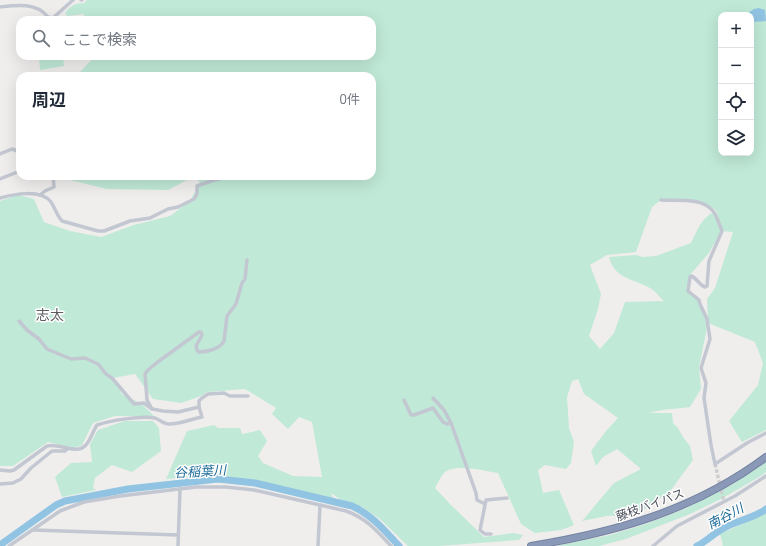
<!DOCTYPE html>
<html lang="ja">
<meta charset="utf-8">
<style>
:root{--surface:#fff;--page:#f2f2f3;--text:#1f2937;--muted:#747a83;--line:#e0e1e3}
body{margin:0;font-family:"Exo 2","Noto Sans JP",sans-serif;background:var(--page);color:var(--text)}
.controls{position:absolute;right:12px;top:12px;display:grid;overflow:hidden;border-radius:8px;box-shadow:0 4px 16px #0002}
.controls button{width:36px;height:36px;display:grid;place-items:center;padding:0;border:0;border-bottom:1px solid var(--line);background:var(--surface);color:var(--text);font:20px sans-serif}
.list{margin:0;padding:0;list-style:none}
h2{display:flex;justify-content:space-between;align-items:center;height:52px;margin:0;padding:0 16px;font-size:17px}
h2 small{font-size:13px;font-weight:400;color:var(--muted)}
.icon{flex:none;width:22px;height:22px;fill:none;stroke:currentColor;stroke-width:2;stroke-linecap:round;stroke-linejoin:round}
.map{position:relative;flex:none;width:766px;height:546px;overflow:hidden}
.search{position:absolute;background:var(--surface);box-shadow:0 4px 16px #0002;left:16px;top:16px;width:360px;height:44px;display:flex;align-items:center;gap:10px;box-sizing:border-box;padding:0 14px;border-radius:12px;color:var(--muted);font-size:15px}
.panel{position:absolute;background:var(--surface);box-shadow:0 4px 16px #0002;left:16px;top:72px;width:360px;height:108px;border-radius:12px}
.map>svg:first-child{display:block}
</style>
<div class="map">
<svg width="766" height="546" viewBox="0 0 766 546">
<rect width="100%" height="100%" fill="#f0eeed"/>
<g fill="#c0e9d7" fill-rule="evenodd">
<path d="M87,0H766V430L742,442L729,421L758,385L763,363L755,342L708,323L699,367L701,389L690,407C676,409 662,409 649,413H672L673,423L678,428L683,437L690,446L693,460L671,490L647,508L624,515L607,516L582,521L614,483L641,469L617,449L603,457L596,466L591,451L606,431L618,418L584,394L578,379L572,381L567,397L569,428L574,442L571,463L566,469L545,465L538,470L543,493L559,490L574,525L561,530L535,533L521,524L498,473C485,471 452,462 443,474C440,478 438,483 435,488L450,504L484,537L513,533L523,535L519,540L439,546H408L380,519L362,507L341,500L331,493L333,498L253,480L215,475L166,479L187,431L214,425L218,428H240L242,434L260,430L267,441L258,456L263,463L293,476L322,477L312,422L299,417L288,429L272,414L276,408L245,389L207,392L201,396L181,403L153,399L135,374L113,378L122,394L142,404L154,416H115L93,423L82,445L74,448L48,442L13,466H0V201L18,195L34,199L44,222L70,231L101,237L134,225L170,216L190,201L200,182L193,177L168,190L107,189L70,180L68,176H372V76H82L80,72L95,56H372V20H85L84,14L67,16L65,13C70,6 75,3 84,3ZM721,15H751V153H721ZM661,200C673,201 709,200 716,211C718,215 719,221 720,226L714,212C701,218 697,231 691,243L656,256L643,257L636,255L609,257C614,280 637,279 653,290C657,293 660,298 664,301L625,302L614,333L600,349L589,336L598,309L601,294L590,265L607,255L636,252L652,207ZM721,231L733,232L715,288L707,299L708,322L698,297L688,292L689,276L709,253Z"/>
<polygon points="63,56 64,66 40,70 39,57"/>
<polygon points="125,421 153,421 159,428 161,451 132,472 112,465 95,478 93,488 96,490 62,497 55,477 71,463 92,462 90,444 98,430"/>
<polygon points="766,461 766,472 761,476 721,499 690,514 626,539 599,546 556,546 610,535 646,524 685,509 730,486"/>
<polygon points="766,511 766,546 722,546 723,545 720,534 758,517"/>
</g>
<polygon fill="#91c4e2" points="759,8 765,10 766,21 751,22 751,15 745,15 754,9"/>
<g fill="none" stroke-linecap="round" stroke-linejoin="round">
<g stroke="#91c4e2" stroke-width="7">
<path d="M0,545L56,505L65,501L128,489L218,479L255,483L352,506C372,515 384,530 399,546"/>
<path d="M697,546C707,541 715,532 726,527C739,520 754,518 766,509"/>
</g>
<polyline stroke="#cececf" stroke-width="3.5" stroke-dasharray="3.5 2" stroke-linecap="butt" points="715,464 724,502"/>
<g stroke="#7584a3" stroke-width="8">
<path id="highway" d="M531,546C617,532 695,510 766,457"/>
</g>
<g stroke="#c2c7d1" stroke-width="3.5">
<polyline points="81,0 82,0"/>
<path d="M0,7C16,5 37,2 48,17L53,18L73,0"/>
<polyline points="0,154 12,149 20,152"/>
<polyline points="0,179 20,171"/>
<polyline points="40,195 45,191 54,187 53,176"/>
<path d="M0,198C14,194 41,189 51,202C55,208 57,216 62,221L98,231H104L130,221L150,218L168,209L178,207L194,199L197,194V186L211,181L231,176"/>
<path d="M661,200C677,201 702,197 713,211C717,216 719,224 722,231L709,261L707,286L705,287C699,285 697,278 691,276L690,277L688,291L699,300L700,304L707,319L710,339L701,368L706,383L704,398L711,445L715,464L747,443L766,433"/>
<polyline points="19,321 27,330 39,339 47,349 71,359 85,358 98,364 106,374 112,378 134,404 144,403 152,409 163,411 178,412 199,407"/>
<polyline points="433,398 444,410 451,423 476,493 477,500 485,504"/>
<polyline points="404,400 411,415 414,415 433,408 443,422 447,424 451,423"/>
<path d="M152,409L147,400L145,374L148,370L159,361L199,332H201L202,335L196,346L197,350L199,352C207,352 220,349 224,341L227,316L236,304L242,283L245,279L247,260"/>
<path d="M0,470L10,471L14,470L47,446C59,442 76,456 86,445C91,439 93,431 97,425C109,421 142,415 155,418C160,420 164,424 169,424C180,424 192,419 202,417L199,407V401L202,398L208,394L224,393L230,396H248"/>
<polyline points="0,484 13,483 21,479 31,468 52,451 65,451 68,448"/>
<polyline points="33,530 178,535"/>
<polyline points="491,534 485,534 480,530 486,500 507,498"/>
<path d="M9,546L60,511L84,502L120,496L196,487H226L254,490L346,511C366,518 377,531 391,546"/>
<polyline points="178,546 180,489"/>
<polyline points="318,546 320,505"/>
<polyline points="653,546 677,526 735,496 766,476"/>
</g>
<use href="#highway" stroke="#8a99b7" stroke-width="6"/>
</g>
<g text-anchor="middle" stroke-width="3" stroke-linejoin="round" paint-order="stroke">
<g font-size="12" fill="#484e59" stroke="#fff">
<text transform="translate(650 505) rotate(-20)" y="4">藤枝バイパス</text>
</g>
<g font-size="13" font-style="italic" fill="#1b6a98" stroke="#fff">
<text transform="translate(200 471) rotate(-3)" y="5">谷稲葉川</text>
<text transform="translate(725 516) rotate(-28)" y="5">南谷川</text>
</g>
<g font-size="14" fill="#5b5d61" stroke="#fff">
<text x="50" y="320">志太</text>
</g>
</g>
</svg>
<div class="controls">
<button>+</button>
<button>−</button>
<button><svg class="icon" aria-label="locate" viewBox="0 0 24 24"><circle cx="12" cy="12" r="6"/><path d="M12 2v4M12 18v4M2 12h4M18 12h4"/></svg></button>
<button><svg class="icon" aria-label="layers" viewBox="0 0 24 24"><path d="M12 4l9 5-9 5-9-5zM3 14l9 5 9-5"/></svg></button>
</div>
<div class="search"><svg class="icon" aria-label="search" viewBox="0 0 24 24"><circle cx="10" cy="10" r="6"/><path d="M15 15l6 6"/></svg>ここで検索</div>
<section class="panel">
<h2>周辺<small>0件</small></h2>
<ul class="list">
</ul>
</section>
</div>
